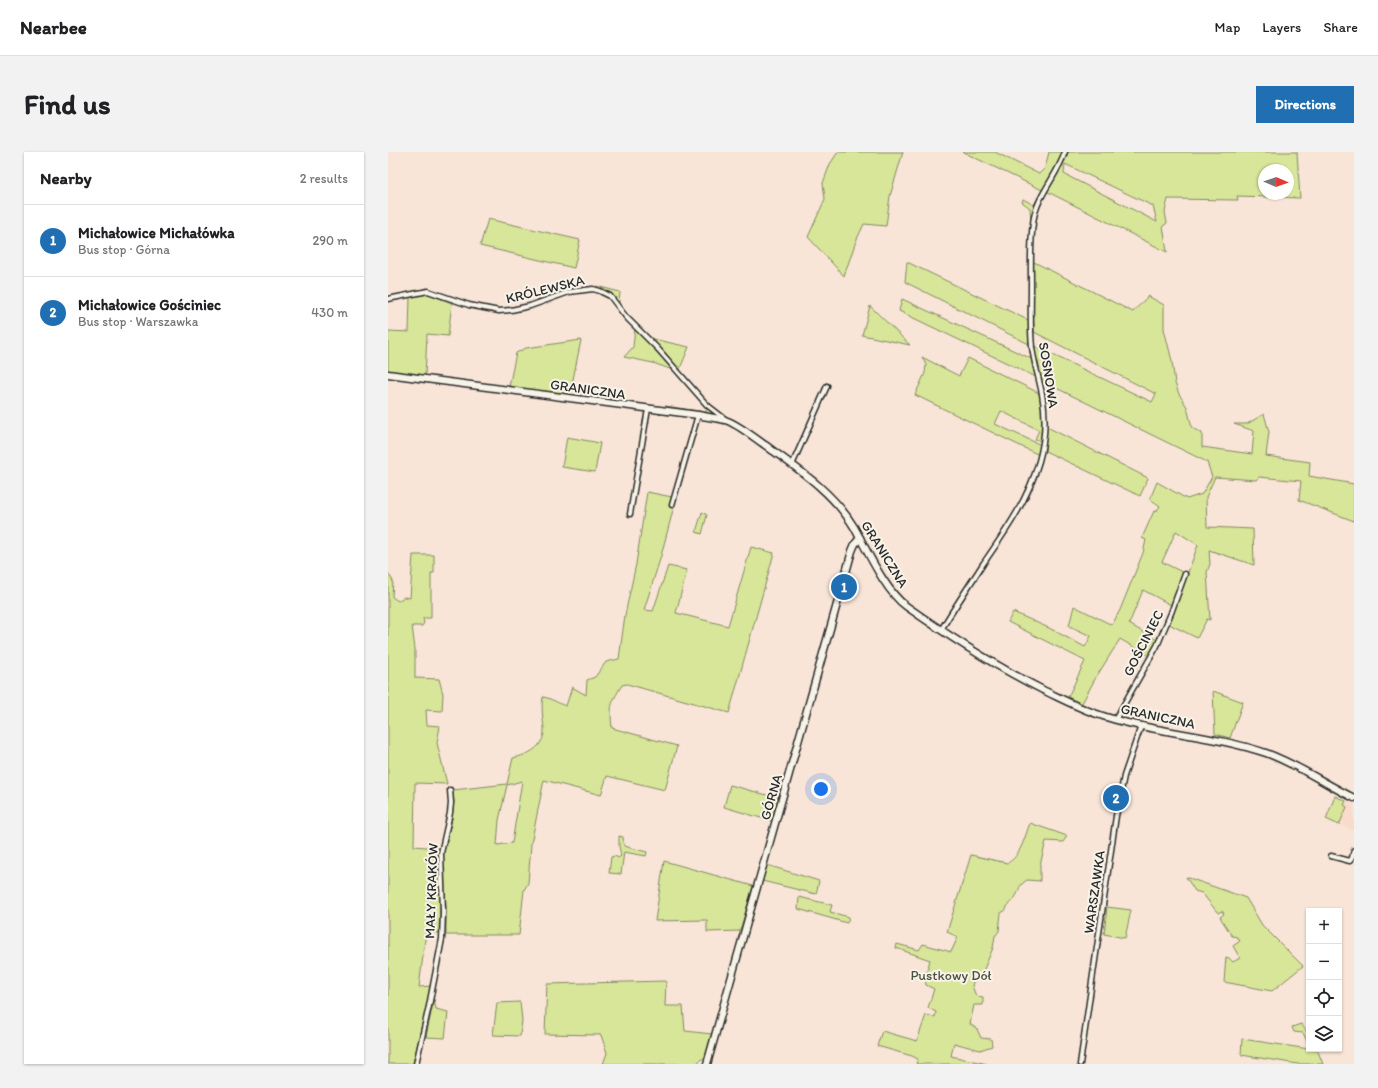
<!DOCTYPE html>
<meta charset="utf-8">
<style>
:root{--surface:#fff;--page:#f2f2f2;--text:#202124;--muted:#757577;--line:#e0e0e0;--accent:#1f6fb2}
body{margin:0;font-family:Itim,sans-serif;background:var(--page);color:var(--text)}
.controls{position:absolute;right:12px;bottom:12px;display:grid;overflow:hidden;border-radius:0px;box-shadow:0 1px 3px #0004}
.controls button{width:36px;height:36px;display:grid;place-items:center;padding:0;border:0;border-bottom:1px solid var(--line);background:var(--surface);color:var(--text);font:20px sans-serif}
.compass{position:absolute;left:870px;top:12px;width:36px;height:36px;border-radius:50%;background:var(--surface);box-shadow:0 1px 3px #0004;rotate:92deg}
.you{position:absolute;left:433px;top:637px;width:14px;height:14px;margin:-10px;border:3px solid #fff;border-radius:50%;background:#1a73e8;box-shadow:0 0 0 6px #1a73e833}
.badge{display:grid;place-items:center;width:26px;height:26px;border-radius:50%;background:var(--accent);color:#fff;font-size:13px;font-weight:700}
.pin{position:absolute;translate:-50% -50%;border:2px solid #fff;box-shadow:0 1px 4px #0006}
.list{margin:0;padding:0;list-style:none}
h2{display:flex;justify-content:space-between;align-items:center;height:52px;margin:0;padding:0 16px;font-size:17px}
h2 small{font-size:13px;font-weight:400;color:var(--muted)}
.list li{display:grid;grid-template-columns:26px 1fr auto;gap:12px;align-items:center;box-sizing:border-box;height:72px;padding:0 16px;border-top:1px solid var(--line)}
.list b{display:block;font-size:15px;white-space:nowrap}
.list p{margin:0;font-size:13px;white-space:nowrap;color:var(--muted)}
.list em{font-size:13px;font-style:normal;color:var(--muted)}
.icon{flex:none;width:22px;height:22px;fill:none;stroke:currentColor;stroke-width:2;stroke-linecap:round;stroke-linejoin:round}
.map{position:relative;flex:none;width:966px;height:912px;overflow:hidden;border-radius:0px}
header{display:flex;align-items:center;gap:24px;box-sizing:border-box;height:56px;padding:0 20px;background:var(--surface);border-bottom:1px solid var(--line)}
header strong{font-size:19px}
nav{display:flex;gap:22px;margin-inline-start:auto;font-size:14px}
.intro{display:flex;align-items:center;justify-content:space-between;box-sizing:border-box;height:96px;padding:0 24px}
h1{margin:0;font-size:28px}
.button{padding:10px 18px;border-radius:0px;background:var(--accent);color:#fff;font-size:14px;font-weight:700}
main{display:flex;gap:24px;padding:0 24px}
aside{flex:1;background:var(--surface);border-radius:0px;box-shadow:0 1px 3px #0004}
.map>svg:first-child{display:block}
</style>
<header>
<strong>Nearbee</strong>
<nav><a>Map</a><a>Layers</a><a>Share</a></nav>
</header>
<div class="intro"><h1>Find us</h1><a class="button">Directions</a></div>
<main>
<aside>
<h2>Nearby<small>2 results</small></h2>
<ul class="list">
<li><span class="badge">1</span><div><b>Michałowice Michałówka</b><p>Bus stop · Górna</p></div><em>290 m</em></li>
<li><span class="badge">2</span><div><b>Michałowice Gościniec</b><p>Bus stop · Warszawka</p></div><em>430 m</em></li>
</ul>
</aside>
<div class="map">
<svg width="966" height="912" viewBox="0 0 966 912">
<rect width="100%" height="100%" fill="#f8e5d7"/>
<filter id="ink" filterUnits="userSpaceOnUse"><feTurbulence type="fractalNoise" baseFrequency=".025" numOctaves="2"/><feDisplacementMap in="SourceGraphic" scale="8" xChannelSelector="R" yChannelSelector="G"/><feConvolveMatrix kernelMatrix="1 2 1 2 8 2 1 2 1" color-interpolation-filters="sRGB"/></filter>
<g filter="url(#ink)">
<polygon fill="#f9dbcb" points="947,644 966,653 966,679 938,667"/>
<g fill="#d8e699" stroke="#828862" fill-rule="evenodd">
<polygon points="450,0 515,0 502,44 498,74 476,72 468,89 456,124 420,85 437,47 435,31 442,12"/>
<polygon points="575,0 607,0 651,22 657,16 661,0 675,0 666,22 655,38 647,55 643,72 642,56 634,50 635,47 646,53 654,38"/>
<path d="M679,0H909L912,46L849,44L850,48L780,47L777,60L779,71L775,74L779,100L658,39C666,27 674,14 679,0ZM677,12L765,54L769,70L676,22ZM876,18H900V42H876Z"/>
<polygon points="100,67 192,88 186,116 92,94"/>
<polygon points="644,109 745,160 760,144 776,153 776,177 784,209 787,231 791,242 799,255 804,276 814,281 814,295 864,302 866,279 846,272 859,272 876,262 881,280 878,304 922,310 921,324 966,332 966,369 911,348 913,329 871,325 868,328 827,325 818,345 819,375 865,377 866,413 821,398 822,412 819,420 822,468 819,467 809,486 781,472 810,393 788,379 774,410 796,421 783,453 755,438 741,472 769,488 761,504 732,487 707,527 693,553 680,545 697,509 620,470 625,460 661,476 697,495 703,484 681,474 686,454 724,473 732,458 755,401 758,388 754,386 766,359 768,360 772,354 762,347 769,330 799,347 814,342 824,325 819,310 652,228 646,194 764,250 768,242 646,180"/>
<polygon points="519,110 642,169 641,192 517,130"/>
<polygon points="208,134 232,140 231,151 223,143 207,136"/>
<polygon points="40,142 64,151 60,184 39,182 37,225 0,219 0,179 21,180 22,145"/>
<polygon points="514,147 644,207 648,225 511,159"/>
<polygon points="482,154 522,193 474,183"/>
<polygon points="247,176 285,218 265,211 236,205 245,195"/>
<polygon points="265,187 301,195 291,219"/>
<polygon points="193,188 182,242 121,235 128,201 138,196"/>
<polygon points="534,205 571,224 580,206 651,241 654,251 653,289 647,287 651,278 613,259 607,272 653,293 651,303 527,243 537,221 538,213"/>
<polygon points="277,254 318,260 319,256 329,263 329,265 277,256"/>
<polygon points="659,275 760,326 752,344 657,299"/>
<polygon points="179,285 212,291 207,320 174,315"/>
<path d="M259,340L284,345L282,353L286,354L273,404L256,458L265,459L280,414L299,418L288,461L340,474L363,395L386,401L341,561L239,532L234,533C222,553 222,553 224,576L289,594L277,638L219,624L213,643L156,628L143,692L140,731L136,738L131,783H58V755L55,706L57,691L63,672L66,650L65,638L119,632L125,606C140,603 157,595 156,577C155,566 153,556 155,545C163,546 171,552 178,554L184,535L198,543L199,528L207,525L218,510L231,507L237,463L248,412ZM134,629L124,691L109,693L111,668L119,633Z"/>
<polygon points="314,360 319,363 314,382 308,380"/>
<polygon points="25,403 46,403 46,421 43,421 43,466 35,466 36,471 34,474 24,474 27,497 27,526 51,527 55,542 54,559 38,558 39,573 52,574 49,591 59,632 27,631 26,694 51,696 52,753 51,781 38,780 31,835 43,834 25,912 0,912 0,421 5,429 4,445 10,449 16,445 22,446"/>
<polygon points="825,539 855,550 842,586 827,582"/>
<polygon points="342,633 390,646 383,669 336,655"/>
<polygon points="947,644 958,649 956,653 959,655 951,673 938,667"/>
<path d="M642,671L679,684L675,690L658,689L652,713V729L639,728C629,735 633,735 628,744C624,751 621,748 618,758L613,761L611,779L607,784L605,796L596,817L595,823L585,830L584,834L588,844L595,845V853H586L582,872L589,877L593,886L603,887L604,894L592,898L566,891L563,904L599,912H528L530,907L524,904L489,894L494,879L529,889L538,863L547,865L548,860L540,856L546,837L538,833L537,825L542,808L508,796L509,792L531,798L535,792L563,800L570,785L559,780L583,703L619,711C632,706 637,684 642,671Z"/>
<polygon points="231,684 235,685 236,694 259,700 258,704 236,700 233,722 221,721 223,705 227,704 230,706 233,704 231,694"/>
<polygon points="276,709 365,734 352,779 319,780 319,768 267,769"/>
<polygon points="379,713 431,729 428,742 374,729"/>
<polygon points="798,725 858,746 874,773 915,814 884,839 836,830 838,805 841,806 845,810 852,806 845,794 852,789 849,785 844,784 832,765 836,762 834,759 830,761 814,741 807,739"/>
<polygon points="411,745 444,753 442,760 461,765 459,771 410,757"/>
<polygon points="719,755 743,758 737,786 716,782"/>
<polygon points="278,829 277,854 295,854 297,879 324,882 318,905 312,908 309,912 215,912 219,901 213,883 157,882 159,832"/>
<polygon points="46,847 48,857 60,860 57,886 38,885"/>
<polygon points="132,850 134,868 132,884 105,883 109,851"/>
<polygon points="913,872 921,882 921,893 915,881 906,880 904,875"/>
<polygon points="854,887 921,897 929,897 935,912 910,912 853,903"/>
</g>
<g fill="none" stroke-linecap="round" stroke-linejoin="round">
<g stroke="#2b2b2b" stroke-width="7">
<g id="street">
<polyline points="0,147 40,139 81,153 111,159 123,158 142,154 181,140 205,137 212,139 222,144 238,165 270,197 319,253 337,267"/>
<polyline points="404,313 439,234"/>
<polyline points="284,353 310,263"/>
<polyline points="242,362 260,257"/>
<path d="M553,478C566,456 581,434 595,412C618,379 640,348 651,309C657,288 658,263 654,242C651,226 646,211 644,195C642,175 643,155 643,134C643,113 642,92 645,71C648,44 669,25 677,0"/>
<polyline points="727,568 769,494 783,461 797,422"/>
<polyline points="943,704 962,709 964,706 966,698"/>
<polyline points="28,912 41,854 54,787 55,760 53,701 62,661 63,651 62,638"/>
<polyline points="692,912 728,664 736,624 753,574"/>
</g>
</g>
<g stroke="#2b2b2b" stroke-width="9">
<g id="secondary">
<path d="M0,222L310,263C319,265 328,266 337,268C350,272 365,285 377,293C410,317 445,340 466,375C479,398 497,439 518,454C562,485 607,514 655,538C672,546 689,555 706,561C762,581 822,582 878,601C909,612 937,632 966,646"/>
<polyline points="319,912 464,399 467,392 472,386"/>
</g>
</g>
<use href="#street" stroke="#f7f3e8" stroke-width="4"/>
<use href="#secondary" stroke="#f7f3e8" stroke-width="6"/>
</g>
</g>
<g text-anchor="middle" stroke-width="4" stroke-linejoin="round" paint-order="stroke">
<g font-size="14" fill="#2b2b2b" stroke="#f7f3e8">
<text transform="translate(157 137) rotate(-14)" y="5">KRÓLEWSKA</text>
<text transform="translate(661 223) rotate(81)" y="5">SOSNOWA</text>
<text transform="translate(200 237) rotate(8)" y="5">GRANICZNA</text>
<text transform="translate(497 402) rotate(58)" y="5">GRANICZNA</text>
<text transform="translate(755 491) rotate(-63)" y="5">GOŚCINIEC</text>
<text transform="translate(770 564) rotate(12)" y="5">GRANICZNA</text>
<text transform="translate(383 645) rotate(-74)" y="5">GÓRNA</text>
<text transform="translate(43 739) rotate(-88)" y="5">MAŁY KRAKÓW</text>
<text transform="translate(706 740) rotate(-82)" y="5">WARSZAWKA</text>
</g>
<g font-size="14" fill="#4e5041" stroke="#f7f3e8">
<text x="563" y="828">Pustkowy Dół</text>
</g>
</g>
</svg>
<div class="controls">
<button>+</button>
<button>−</button>
<button><svg class="icon" aria-label="locate" viewBox="0 0 24 24"><circle cx="12" cy="12" r="6"/><path d="M12 2v4M12 18v4M2 12h4M18 12h4"/></svg></button>
<button><svg class="icon" aria-label="layers" viewBox="0 0 24 24"><path d="M12 4l9 5-9 5-9-5zM3 14l9 5 9-5"/></svg></button>
</div>
<svg class="compass" viewBox="-18 -18 36 36"><path d="M0-13l5 13h-10z" fill="#e53935"/><path d="M0 13l5-13h-10z" fill="#757577"/></svg>
<div class="you"></div>
<div class="pin badge" style="left:456px;top:435px">1</div>
<div class="pin badge" style="left:728px;top:646px">2</div>
</div>
</main>
